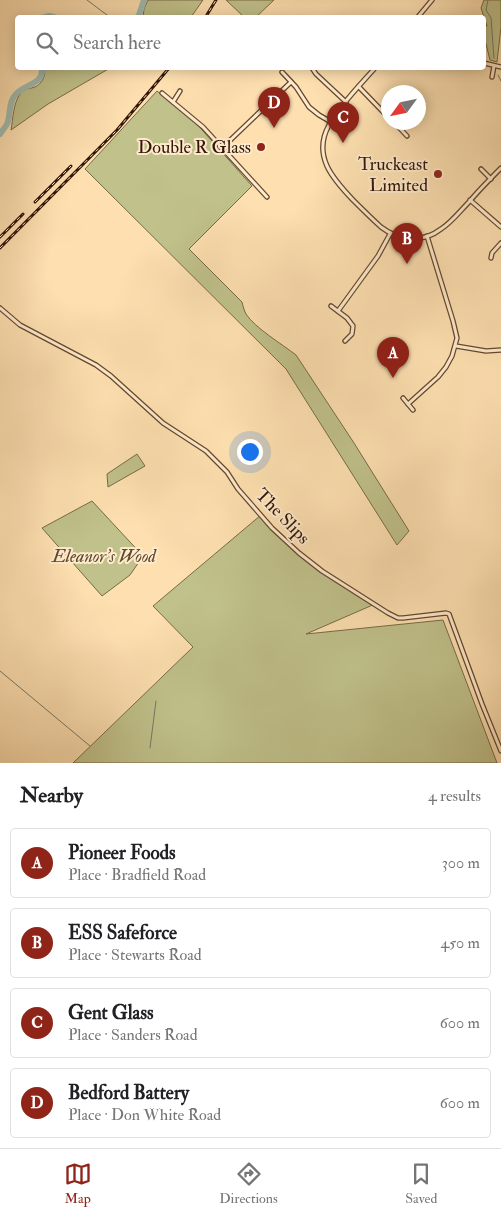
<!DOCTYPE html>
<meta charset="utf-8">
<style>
:root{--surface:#fff;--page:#f2f2f2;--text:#202124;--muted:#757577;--line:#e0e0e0;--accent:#8f2418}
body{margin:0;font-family:"IM FELL Double Pica",serif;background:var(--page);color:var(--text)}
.compass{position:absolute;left:381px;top:85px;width:45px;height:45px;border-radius:50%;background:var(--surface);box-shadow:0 2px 12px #0003;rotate:237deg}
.you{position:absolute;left:249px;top:451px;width:18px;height:18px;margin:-12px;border:4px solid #fff;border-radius:50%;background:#1a73e8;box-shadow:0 0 0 8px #1a73e833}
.badge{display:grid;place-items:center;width:32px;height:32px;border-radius:50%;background:var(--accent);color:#fff;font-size:16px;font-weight:700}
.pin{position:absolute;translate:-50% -41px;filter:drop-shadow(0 1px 2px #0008)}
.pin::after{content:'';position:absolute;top:26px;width:18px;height:15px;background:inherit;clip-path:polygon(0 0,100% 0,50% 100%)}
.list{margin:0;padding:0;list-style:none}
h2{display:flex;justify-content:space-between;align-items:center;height:65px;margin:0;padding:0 20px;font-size:21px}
h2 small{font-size:16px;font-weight:400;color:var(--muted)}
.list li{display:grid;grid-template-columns:32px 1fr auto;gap:15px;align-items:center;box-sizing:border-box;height:70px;margin:0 10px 10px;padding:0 10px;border:1px solid var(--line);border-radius:5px}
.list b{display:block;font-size:19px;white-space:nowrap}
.list p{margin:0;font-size:16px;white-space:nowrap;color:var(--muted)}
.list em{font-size:16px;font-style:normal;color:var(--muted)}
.icon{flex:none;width:28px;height:28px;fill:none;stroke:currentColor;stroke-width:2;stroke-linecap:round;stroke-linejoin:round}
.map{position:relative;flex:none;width:501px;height:763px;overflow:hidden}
.search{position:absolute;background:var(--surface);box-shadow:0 2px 12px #0003;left:15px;right:15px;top:15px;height:55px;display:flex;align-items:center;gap:12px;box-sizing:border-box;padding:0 18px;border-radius:5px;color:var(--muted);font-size:19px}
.sheet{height:385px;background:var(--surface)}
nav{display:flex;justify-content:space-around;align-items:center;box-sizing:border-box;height:70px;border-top:1px solid var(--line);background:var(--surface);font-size:14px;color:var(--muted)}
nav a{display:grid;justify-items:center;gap:2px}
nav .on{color:var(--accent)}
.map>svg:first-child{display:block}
</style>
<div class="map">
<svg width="501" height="763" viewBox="0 0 501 763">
<rect width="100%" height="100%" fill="#fddfb0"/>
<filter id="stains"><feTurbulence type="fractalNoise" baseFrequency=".004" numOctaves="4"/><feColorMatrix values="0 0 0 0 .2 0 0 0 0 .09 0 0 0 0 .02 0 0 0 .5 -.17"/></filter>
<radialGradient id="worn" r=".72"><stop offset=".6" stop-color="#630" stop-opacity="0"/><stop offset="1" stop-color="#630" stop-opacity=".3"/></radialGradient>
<g fill="#c0c18b" stroke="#786a47">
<polygon points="148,0 203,0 191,17 143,17 144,9"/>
<polygon points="226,0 274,0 255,18 244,17"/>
<polygon points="484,0 501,0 501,27 497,62 490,60 484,36 484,25 487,26 481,8"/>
<path d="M44,68H110L48,104L11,130C13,119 13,104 20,94C27,85 36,92 43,79C45,75 45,72 44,68Z"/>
<path d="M157,91L196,123L252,186L189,249L242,302C243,306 244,310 246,314C255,328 282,344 296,355L354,443L409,531L397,545L286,369L85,169Z"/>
<polygon points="137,454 145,466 108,487 107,474"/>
<polygon points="92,501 143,556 130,575 102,596 42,528"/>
<polygon points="261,515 272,528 311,563 375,604 306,634 443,620 497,763 73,763 193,647 153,606"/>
</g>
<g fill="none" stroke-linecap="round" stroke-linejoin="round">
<g stroke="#74796b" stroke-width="1">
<polyline points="87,0 111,18"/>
<polyline points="488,0 486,10 491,18 494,58"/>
<polyline points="498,75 501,81"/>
<polyline points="0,671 90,746"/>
<polyline points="150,748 156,701"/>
</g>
<g stroke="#a0bcb1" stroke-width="6">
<polyline points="42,18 49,16 57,18"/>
<polyline points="137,18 139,15 144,0"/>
<path d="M0,134C2,131 5,128 7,124C11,115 8,102 16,94C25,84 44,84 42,68"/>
</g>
<g stroke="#64472e" stroke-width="5.5">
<g id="minor">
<polyline points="417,18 432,0"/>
<polyline points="484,63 501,67"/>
<polyline points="312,68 316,74 346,102"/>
<path d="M375,68C360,85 340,105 329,125C312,156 333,179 353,200C362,209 371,218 381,227C399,241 423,243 441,229C452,222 460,211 469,202C479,190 490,179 501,168"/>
<polyline points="282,72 296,87 309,107 319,115 331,122"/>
<polyline points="492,77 494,66"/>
<polyline points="359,87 388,117"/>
<polyline points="162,93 203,127 267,197"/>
<polyline points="173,102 180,91"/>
<polyline points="394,122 407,136"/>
<polyline points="222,148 291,82"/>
<polyline points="481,169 491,179"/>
<polyline points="470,200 501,227"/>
<polyline points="491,258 492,253 501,243"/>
<polyline points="331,306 347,318 353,326 352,334 345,341"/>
<polyline points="0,308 20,325 96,365 111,376 163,423 206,451 227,472 238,489 272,528 299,553 322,571 388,613 398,618 403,618 446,613 449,614 482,704 501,751"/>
<polyline points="338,311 378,256 390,234"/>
<polyline points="456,346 486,351 501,350"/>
<polyline points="403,398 413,410"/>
<polyline points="408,404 438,377 446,367 452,356 457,338 453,321 427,236"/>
</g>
</g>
<use href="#minor" stroke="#feeacc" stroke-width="3"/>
<g stroke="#311403" stroke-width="3">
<g id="rail">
<polyline points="205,18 216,0"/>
<polyline points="35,202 71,166"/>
<polyline points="0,237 23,214"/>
<polyline points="0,248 117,130 169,68"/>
</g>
</g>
<use href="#rail" stroke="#feeacc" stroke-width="1" stroke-dasharray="4" stroke-linecap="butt"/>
</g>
<g fill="#8f2418" stroke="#feeacc" stroke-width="2">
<circle cx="261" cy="147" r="5"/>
<circle cx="438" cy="174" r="5"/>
</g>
<g text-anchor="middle" stroke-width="4" stroke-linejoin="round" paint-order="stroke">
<g font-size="18" fill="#311403" stroke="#feeacc" text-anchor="end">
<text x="251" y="153">Double R Glass</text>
<text x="428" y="170">Truckeast<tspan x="428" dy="21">Limited</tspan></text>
</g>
<g font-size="18" fill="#311403" stroke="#feeacc">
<text transform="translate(283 516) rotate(46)" y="6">The Slips</text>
</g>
<g font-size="18" font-style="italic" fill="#5c482c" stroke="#feeacc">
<text x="104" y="562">Eleanor's Wood</text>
</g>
</g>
<rect width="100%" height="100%" filter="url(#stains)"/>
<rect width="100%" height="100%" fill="url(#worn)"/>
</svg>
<svg class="compass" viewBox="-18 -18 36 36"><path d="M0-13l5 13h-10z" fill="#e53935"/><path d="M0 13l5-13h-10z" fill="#757577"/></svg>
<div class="you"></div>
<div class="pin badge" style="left:393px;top:378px">A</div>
<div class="pin badge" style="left:407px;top:264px">B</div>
<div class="pin badge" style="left:343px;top:143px">C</div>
<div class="pin badge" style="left:274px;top:128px">D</div>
<div class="search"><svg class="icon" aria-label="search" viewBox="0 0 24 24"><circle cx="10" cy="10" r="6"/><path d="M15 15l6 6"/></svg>Search here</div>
</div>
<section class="sheet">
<h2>Nearby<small>4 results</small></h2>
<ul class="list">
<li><span class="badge">A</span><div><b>Pioneer Foods</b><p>Place · Bradfield Road</p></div><em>300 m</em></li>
<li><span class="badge">B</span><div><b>ESS Safeforce</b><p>Place · Stewarts Road</p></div><em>450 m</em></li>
<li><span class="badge">C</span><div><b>Gent Glass</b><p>Place · Sanders Road</p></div><em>600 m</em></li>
<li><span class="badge">D</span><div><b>Bedford Battery</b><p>Place · Don White Road</p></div><em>600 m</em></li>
</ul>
</section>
<nav>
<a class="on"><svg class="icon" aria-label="map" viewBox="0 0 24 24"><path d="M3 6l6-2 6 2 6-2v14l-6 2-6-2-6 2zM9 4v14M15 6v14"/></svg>Map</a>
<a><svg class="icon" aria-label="directions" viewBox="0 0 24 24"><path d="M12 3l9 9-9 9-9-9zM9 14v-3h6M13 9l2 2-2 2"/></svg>Directions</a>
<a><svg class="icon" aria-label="saved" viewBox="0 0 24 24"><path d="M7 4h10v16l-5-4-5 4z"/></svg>Saved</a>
</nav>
